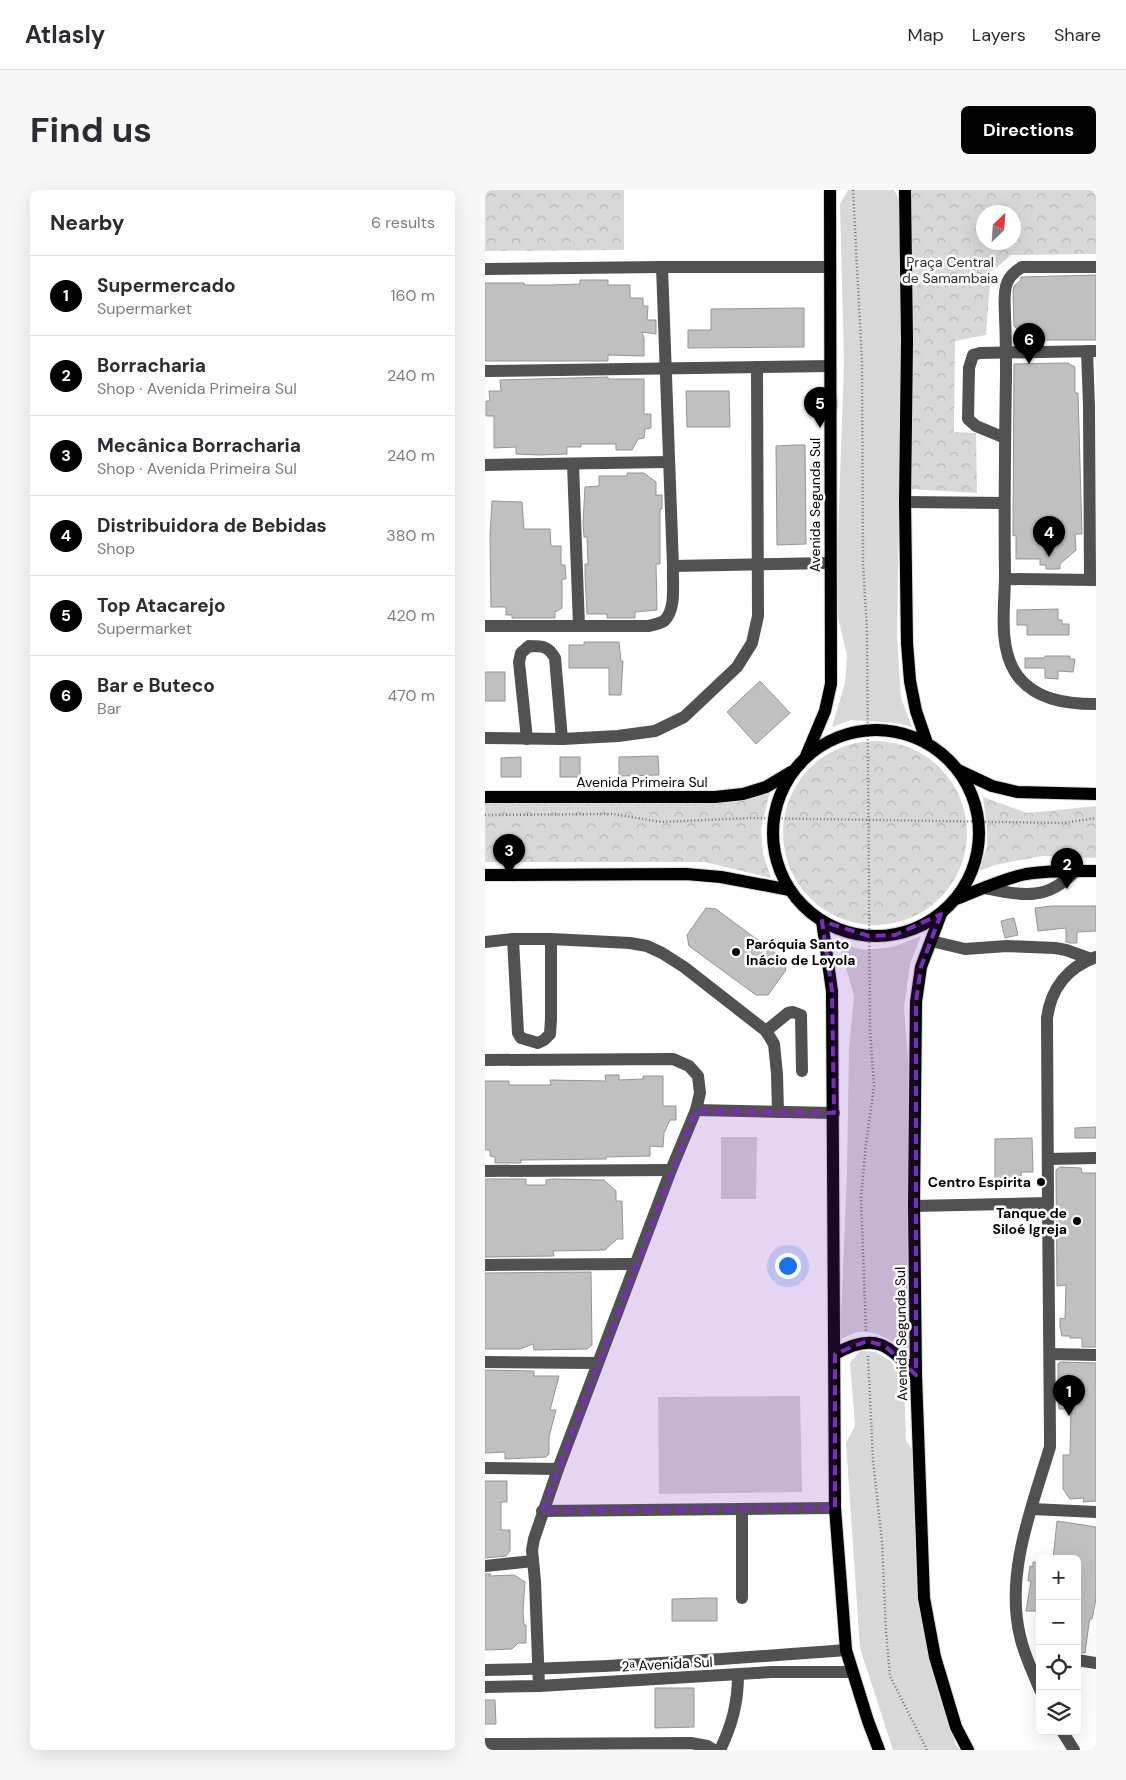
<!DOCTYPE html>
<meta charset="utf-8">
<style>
:root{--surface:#fff;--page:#f7f7f7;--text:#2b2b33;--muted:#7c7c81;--line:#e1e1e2;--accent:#000}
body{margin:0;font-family:"DM Sans",sans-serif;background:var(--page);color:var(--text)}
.controls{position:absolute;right:15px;bottom:15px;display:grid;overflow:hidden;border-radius:8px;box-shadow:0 5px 20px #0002}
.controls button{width:45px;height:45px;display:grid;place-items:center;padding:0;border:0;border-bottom:1px solid var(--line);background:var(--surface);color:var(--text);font:25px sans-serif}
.compass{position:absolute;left:491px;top:15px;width:45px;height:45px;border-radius:50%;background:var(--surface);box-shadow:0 5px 20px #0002;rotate:25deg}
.you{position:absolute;left:302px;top:1075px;width:18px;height:18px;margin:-12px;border:4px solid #fff;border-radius:50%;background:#1a73e8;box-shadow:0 0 0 8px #1a73e833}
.badge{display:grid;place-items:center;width:32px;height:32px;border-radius:50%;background:var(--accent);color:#fff;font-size:16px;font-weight:700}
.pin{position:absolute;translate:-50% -41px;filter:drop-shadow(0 1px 2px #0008)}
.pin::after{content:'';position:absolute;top:26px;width:18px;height:15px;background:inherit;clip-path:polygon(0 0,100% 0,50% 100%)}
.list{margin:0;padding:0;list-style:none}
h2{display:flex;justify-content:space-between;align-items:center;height:65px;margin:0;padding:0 20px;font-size:21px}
h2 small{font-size:16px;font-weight:400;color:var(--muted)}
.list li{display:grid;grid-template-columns:32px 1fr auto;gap:15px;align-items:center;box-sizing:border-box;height:80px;padding:0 20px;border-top:1px solid var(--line)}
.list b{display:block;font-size:19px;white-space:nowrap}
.list p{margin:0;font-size:16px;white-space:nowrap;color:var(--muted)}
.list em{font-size:16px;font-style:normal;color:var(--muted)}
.icon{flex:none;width:28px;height:28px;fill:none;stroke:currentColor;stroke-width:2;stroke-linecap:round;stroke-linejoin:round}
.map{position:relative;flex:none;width:611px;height:1560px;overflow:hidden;border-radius:8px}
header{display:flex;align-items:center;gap:30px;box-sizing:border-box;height:70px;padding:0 25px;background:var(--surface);border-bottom:1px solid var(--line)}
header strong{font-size:24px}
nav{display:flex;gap:28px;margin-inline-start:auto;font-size:18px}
.intro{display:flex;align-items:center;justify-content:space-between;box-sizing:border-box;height:120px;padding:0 30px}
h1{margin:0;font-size:35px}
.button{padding:12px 22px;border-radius:8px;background:var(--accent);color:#fff;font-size:18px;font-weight:700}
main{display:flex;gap:30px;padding:0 30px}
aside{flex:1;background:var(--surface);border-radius:8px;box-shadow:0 5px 20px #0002}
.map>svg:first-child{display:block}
</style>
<header>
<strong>Atlasly</strong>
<nav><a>Map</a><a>Layers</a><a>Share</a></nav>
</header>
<div class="intro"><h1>Find us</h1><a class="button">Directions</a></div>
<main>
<aside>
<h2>Nearby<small>6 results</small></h2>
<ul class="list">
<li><span class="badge">1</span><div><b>Supermercado</b><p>Supermarket</p></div><em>160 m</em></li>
<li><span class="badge">2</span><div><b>Borracharia</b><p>Shop · Avenida Primeira Sul</p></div><em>240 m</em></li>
<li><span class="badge">3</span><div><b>Mecânica Borracharia</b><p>Shop · Avenida Primeira Sul</p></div><em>240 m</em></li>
<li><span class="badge">4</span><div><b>Distribuidora de Bebidas</b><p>Shop</p></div><em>380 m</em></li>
<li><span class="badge">5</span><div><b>Top Atacarejo</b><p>Supermarket</p></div><em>420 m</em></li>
<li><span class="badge">6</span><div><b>Bar e Buteco</b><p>Bar</p></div><em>470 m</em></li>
</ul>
</aside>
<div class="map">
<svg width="611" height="1560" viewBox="0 0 611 1560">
<defs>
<pattern id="park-crowns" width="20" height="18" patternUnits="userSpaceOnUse" patternTransform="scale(1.25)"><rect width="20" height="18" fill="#d8d8d8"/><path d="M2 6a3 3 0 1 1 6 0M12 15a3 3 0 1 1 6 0" fill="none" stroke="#b8b8b8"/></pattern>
</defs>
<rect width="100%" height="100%" fill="#fff"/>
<g fill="#d8d8d8">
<polygon points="363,0 409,0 418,16 412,448 416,508 427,537 411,533 366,530 347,537 360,493 362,465 353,428 352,375 359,173 355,14"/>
<path d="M436,746L425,774L419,817L423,869L422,1161C409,1152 392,1140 374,1142C368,1143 360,1147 355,1150L362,983L364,858L369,806L354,753L379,760L408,757Z"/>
<polygon points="236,947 272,947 271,1009 236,1009"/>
<polygon points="375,1161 390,1162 406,1171 419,1195 421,1251 427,1259 432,1396 445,1472 471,1555 475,1560 408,1560 375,1458 361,1253 370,1236 365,1173"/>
<polygon points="315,1206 317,1302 174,1304 173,1207"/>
</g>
<g fill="url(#park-crowns)" fill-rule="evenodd">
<polygon points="0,0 139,0 139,60 0,61"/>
<path d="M424,0H611V64L526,65L506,82L501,145L470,151L469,242L491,243L492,303L424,299ZM498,22H528V52H498Z"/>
<circle cx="390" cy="643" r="92"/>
<polygon points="285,601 276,639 278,664 286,688 219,672 0,672 0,614 256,611"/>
<polygon points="498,607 542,623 611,616 611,668 557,666 510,675 494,681 502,656 502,638"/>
</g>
<g fill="#c0c0c0" stroke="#959595">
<polygon points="611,85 611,150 544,150 529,136 528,102 529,96 536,90 536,87"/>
<polygon points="95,90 123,90 123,95 145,95 145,108 158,108 158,116 163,116 162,130 171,130 171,144 157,142 159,148 159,166 123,165 123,171 0,171 0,93 39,93 39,95 67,95 95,94"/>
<polygon points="319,118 319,157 203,158 203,140 226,140 226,119"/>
<polygon points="583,173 590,177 590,203 593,203 597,344 590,344 591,360 575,374 575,379 561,379 561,375 555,375 555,369 531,369 531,345 528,346 529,174"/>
<polygon points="123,187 123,189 159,189 159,224 166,224 166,238 160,239 159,248 153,249 147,260 131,260 131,254 96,254 96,257 82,257 82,264 54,265 31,264 31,257 9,258 9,226 1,226 1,211 5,211 4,201 16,201 15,190"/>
<polygon points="201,201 244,201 245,237 202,237"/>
<polygon points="309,255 320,255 321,354 292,355 291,256"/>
<polygon points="142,283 159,283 171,292 171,305 177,305 177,319 175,319 175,374 171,374 172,420 150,422 150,428 122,428 122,424 102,424 100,385 100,374 103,374 102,347 99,347 98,333 100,297 114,296 114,286 142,286"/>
<polygon points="7,311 37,312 39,339 65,339 66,356 76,356 76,375 80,375 81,389 77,389 77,418 70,422 70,428 27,428 27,425 21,425 21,417 6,417 5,345"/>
<polygon points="573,419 573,430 577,430 577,434 584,434 584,445 542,445 542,435 532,435 532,420"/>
<polygon points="99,452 134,452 136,471 138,471 136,505 124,505 124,478 84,478 84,455 99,455"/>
<polygon points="560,466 585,466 585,469 590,469 588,482 573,481 573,489 560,488 560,478 540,478 540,468 560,468"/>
<rect x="0" y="482" width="20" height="29"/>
<polygon points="275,491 305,523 271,554 242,522"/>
<polygon points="173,566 174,585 134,586 134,567"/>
<polygon points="36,567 36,587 16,587 16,568"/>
<rect x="75" y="567" width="20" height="20"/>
<polygon points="567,716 611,716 611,741 592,742 592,753 585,753 581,752 581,738 553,741 550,718"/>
<polygon points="221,718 231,719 297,768 301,780 283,805 271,805 204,756 202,745"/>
<polygon points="529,728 533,745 520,748 516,731"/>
<polygon points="120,885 134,885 134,890 158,889 158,886 178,886 178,916 191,916 191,930 185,930 179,943 178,957 165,956 165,966 121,967 121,969 40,970 36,970 36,973 10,973 10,967 5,966 5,960 0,960 0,891 24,891 24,895 66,895 65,890 121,891"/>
<polygon points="611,937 611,948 590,948 590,938"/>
<polygon points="547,948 548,982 536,982 537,994 534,997 510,998 510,949"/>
<polygon points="575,977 596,978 597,983 611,983 611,1157 597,1157 597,1148 585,1148 585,1146 577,1146 575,1137 575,1128 580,1129 581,1095 572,1096 571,980"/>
<polygon points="0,989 41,989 41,995 61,995 61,990 68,989 119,990 131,1001 131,1011 137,1011 138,1049 132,1049 120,1060 68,1061 69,1066 0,1067"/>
<polygon points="106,1082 107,1155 102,1159 49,1160 48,1154 35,1159 0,1159 0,1083"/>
<polygon points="575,1172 611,1173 611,1311 598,1312 599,1308 585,1309 578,1299 578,1265 585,1265 586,1219 574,1219 573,1184 573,1174"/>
<polygon points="0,1180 49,1181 49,1186 74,1186 65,1220 71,1220 64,1247 64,1264 61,1267 20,1269 20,1262 0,1263"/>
<polygon points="0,1291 22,1291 22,1312 16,1312 16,1340 25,1340 25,1361 21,1366 0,1368"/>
<polygon points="572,1331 611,1337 611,1409 607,1429 605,1429 604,1433 600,1463 592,1462 592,1369 568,1369"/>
<polygon points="548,1372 555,1373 555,1421 541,1421 546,1391 543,1391 545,1376 548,1377"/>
<polygon points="0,1384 6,1384 4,1386 29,1385 40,1392 38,1421 39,1435 41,1435 41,1453 33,1453 27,1459 0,1460"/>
<polygon points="221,1408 232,1408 232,1431 187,1431 187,1409"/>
<polygon points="170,1498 209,1498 209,1537 170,1538"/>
<polygon points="0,1510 10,1510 11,1534 0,1534"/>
</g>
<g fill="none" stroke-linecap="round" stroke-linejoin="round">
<g stroke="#dbdbdb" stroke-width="14">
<g id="major">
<polyline points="420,0 422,151 420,312 422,453 425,491 431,521 442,553"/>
<circle cx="391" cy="643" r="103"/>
<polyline points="321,566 340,521 346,494 345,0"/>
<polyline points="473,580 507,596 532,602 611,604"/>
<polyline points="0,607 230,607 258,604 281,597 306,582"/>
<polyline points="0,685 201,684 236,687 305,700"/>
<path d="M471,709C494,700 517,689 541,684C564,680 588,681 611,681"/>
<polyline points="456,724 436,777 431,812 429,1016 431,1185 439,1408 450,1467 471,1537 483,1560"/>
<polyline points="337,731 347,801 350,1318 361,1460 383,1531 394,1560"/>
<path d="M350,1164C390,1141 404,1155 431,1185"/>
</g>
</g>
<g stroke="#737373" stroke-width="2.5" stroke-dasharray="1 2.5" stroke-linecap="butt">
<polyline points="368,0 377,173 378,373 382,440 385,840 389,896 381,954 376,1007 381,1141"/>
<polyline points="0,625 128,624 176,632 265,628 578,633 611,628"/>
<polyline points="383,1166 388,1270 397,1352 401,1441 405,1486 442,1560"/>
</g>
<g stroke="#515151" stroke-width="12">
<path d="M611,77H537C530,81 525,85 522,93C518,103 520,116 520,127C521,146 521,165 521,184C520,251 519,318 520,385C520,416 513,454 530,482C548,510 581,514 611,514"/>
<polyline points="0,79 177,77 345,77"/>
<polyline points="602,161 604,216 605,390"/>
<polyline points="0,181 345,176"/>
<polyline points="520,248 491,236 483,229 484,178 488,165 495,163 611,161"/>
<polyline points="88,274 94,436"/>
<polyline points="0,275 183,272"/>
<polyline points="420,312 519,313"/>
<polyline points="188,376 345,373"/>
<polyline points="520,389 611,390"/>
<path d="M0,436H163C168,435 174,434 179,431C192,419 187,392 188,376L177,77"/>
<polyline points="0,548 77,549 133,546 170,541 199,527 252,477 267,453 273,426 272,177"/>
<path d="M42,549L34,472L36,463L44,456C58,456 63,456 70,468L77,549"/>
<path d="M500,698C536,705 562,712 590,681"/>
<polyline points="28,749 33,843 36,848 53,853 59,850 65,844 66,829 66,749"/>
<polyline points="446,751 480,759 522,756 570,758 581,760 606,769"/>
<polyline points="0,752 28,749 66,749 145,753 162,756 177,763 199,777 281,841 289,854 292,884 293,922"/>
<polyline points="281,841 303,823 308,822 316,825 317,881"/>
<polyline points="0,870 188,869 204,876 213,886 215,903 211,920 186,980 73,1279 49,1349 47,1360 50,1391 54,1496"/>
<polyline points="211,920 349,923"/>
<polyline points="563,969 611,968"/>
<polyline points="0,981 186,980"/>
<path d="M563,1013L562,828C566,798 583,777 611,767"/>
<path d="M429,1016L563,1013L565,1247V1257C547,1317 520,1383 535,1446C539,1465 548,1482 555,1500"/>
<polyline points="0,1075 150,1074"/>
<polyline points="565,1164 611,1165"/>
<polyline points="0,1172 113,1173"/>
<polyline points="0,1278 73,1279"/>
<polyline points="257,1319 257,1408"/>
<polyline points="547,1319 611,1322"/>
<polyline points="57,1321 350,1318"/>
<polyline points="0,1376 48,1371"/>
<polyline points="592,1470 611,1473"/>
<path d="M0,1480C120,1478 241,1469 361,1460"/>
<polyline points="0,1497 54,1496 287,1482 366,1482"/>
<polyline points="577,1541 589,1560"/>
<polyline points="0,1554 206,1553 222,1556 229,1560"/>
<path d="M235,1560C247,1535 253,1513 253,1485"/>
</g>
<use href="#major" stroke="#000" stroke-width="12"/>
</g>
<path fill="#7b2cbf" fill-opacity="0.2" stroke="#7b2cbf" stroke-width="4" stroke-dasharray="10 6" stroke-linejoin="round" d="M456,724L436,777L431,812V1185L400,1156L382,1151L350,1164V1318L57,1321L211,920L349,923L347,801L337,731L384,746L410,745Z"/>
<g fill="#000" stroke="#fff" stroke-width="2">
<circle cx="251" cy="762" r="5"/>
<circle cx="556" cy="992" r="5"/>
<circle cx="592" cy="1031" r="5"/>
</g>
<g text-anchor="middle" stroke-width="5" stroke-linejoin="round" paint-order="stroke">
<g font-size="14" fill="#2f2f2f" stroke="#fff">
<text x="465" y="77">Praça Central<tspan x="465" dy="16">de Samambaia</tspan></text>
</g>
<g font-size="14" fill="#000" stroke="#fff">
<text transform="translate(330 315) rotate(-90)" y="5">Avenida Segunda Sul</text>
<text x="157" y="597">Avenida Primeira Sul</text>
<text transform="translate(416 1144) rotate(-91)" y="5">Avenida Segunda Sul</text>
<text transform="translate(182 1474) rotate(-3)" y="5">2ᵃ Avenida Sul</text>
</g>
<g font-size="14" font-weight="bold" fill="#000" stroke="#fff" text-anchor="end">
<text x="261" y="759" text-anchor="start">Paróquia Santo<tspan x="261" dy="16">Inácio de Loyola</tspan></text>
<text x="546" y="997">Centro Espirita</text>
<text x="582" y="1028">Tanque de<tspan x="582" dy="16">Siloé Igreja</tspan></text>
</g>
</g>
</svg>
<div class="controls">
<button>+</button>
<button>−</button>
<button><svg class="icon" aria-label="locate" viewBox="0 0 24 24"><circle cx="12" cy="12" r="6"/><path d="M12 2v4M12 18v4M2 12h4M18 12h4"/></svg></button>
<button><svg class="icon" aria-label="layers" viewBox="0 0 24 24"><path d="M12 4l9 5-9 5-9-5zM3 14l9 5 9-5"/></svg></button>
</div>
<svg class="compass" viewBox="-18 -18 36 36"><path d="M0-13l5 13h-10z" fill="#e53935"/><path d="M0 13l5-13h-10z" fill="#7c7c81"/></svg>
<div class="you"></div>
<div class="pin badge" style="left:584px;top:1226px">1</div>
<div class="pin badge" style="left:582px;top:699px">2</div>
<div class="pin badge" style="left:24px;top:685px">3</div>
<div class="pin badge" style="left:564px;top:367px">4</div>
<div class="pin badge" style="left:335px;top:238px">5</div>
<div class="pin badge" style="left:544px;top:174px">6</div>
</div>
</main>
